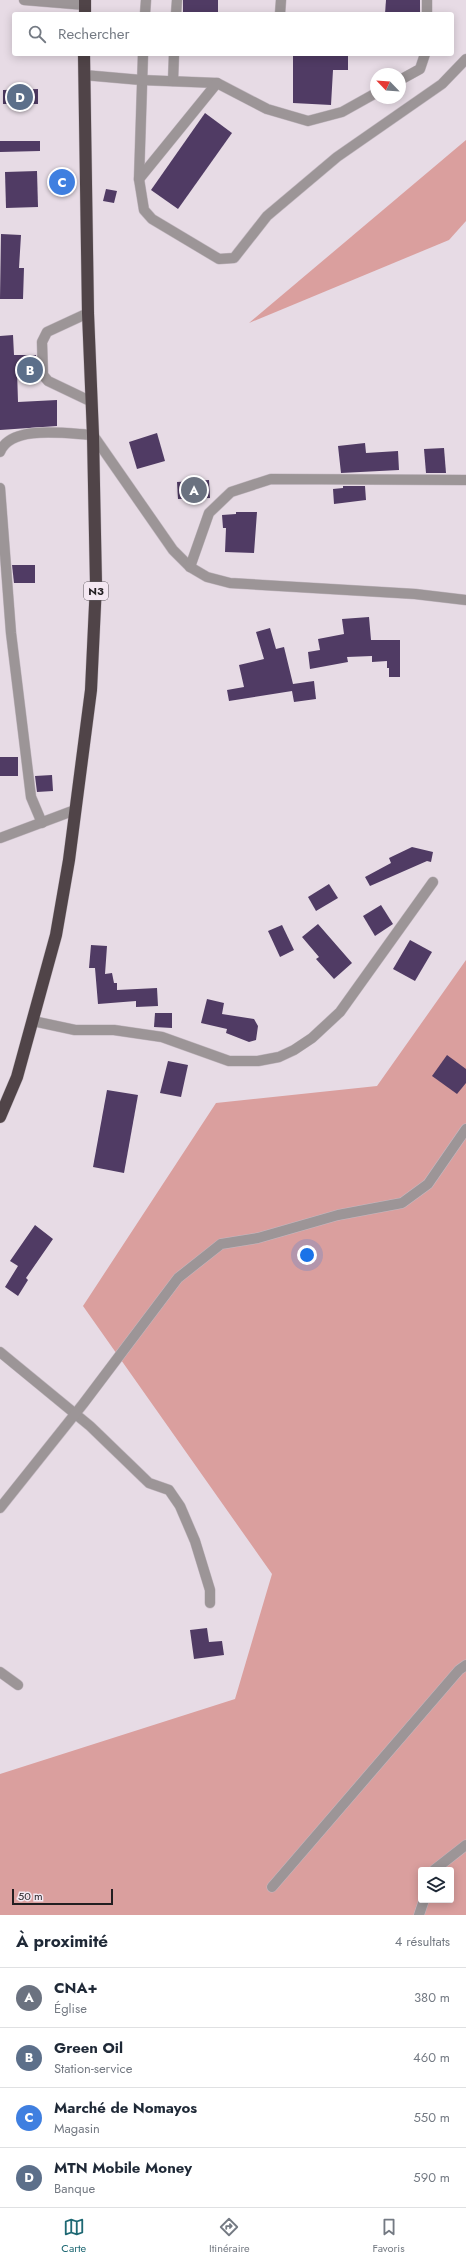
<!DOCTYPE html>
<html lang="fr">
<meta charset="utf-8">
<style>
:root{--surface:#fff;--page:#f6f6f7;--text:#1f2937;--muted:#747a83;--line:#e0e1e3;--accent:#1e6873}
body{margin:0;font-family:Jost,sans-serif;background:var(--page);color:var(--text)}
.controls{position:absolute;right:12px;bottom:12px;display:grid;overflow:hidden;border-radius:4px;box-shadow:0 2px 10px #0003}
.controls button{width:36px;height:36px;display:grid;place-items:center;padding:0;border:0;border-bottom:1px solid var(--line);background:var(--surface);color:var(--text);font:20px sans-serif}
.compass{position:absolute;left:370px;top:68px;width:36px;height:36px;border-radius:50%;background:var(--surface);box-shadow:0 2px 10px #0003;rotate:295deg}
.scale{position:absolute;left:12px;bottom:10px;width:101px;box-sizing:border-box;padding-left:4px;border:2px solid #221e21;border-top:0;font-size:11px;line-height:14px;white-space:nowrap;color:#221e21;-webkit-text-stroke:3px #f4e8f2;paint-order:stroke}
.you{position:absolute;left:307px;top:1255px;width:14px;height:14px;margin:-10px;border:3px solid #fff;border-radius:50%;background:#1a73e8;box-shadow:0 0 0 6px #1a73e833}
.badge{display:grid;place-items:center;width:26px;height:26px;border-radius:50%;background:var(--accent);color:#fff;font-size:13px;font-weight:700}
.pin{position:absolute;translate:-50% -50%;border:2px solid #fff;box-shadow:0 1px 4px #0006}
.list{margin:0;padding:0;list-style:none}
h2{display:flex;justify-content:space-between;align-items:center;height:52px;margin:0;padding:0 16px;font-size:17px}
h2 small{font-size:13px;font-weight:400;color:var(--muted)}
.list li{display:grid;grid-template-columns:26px 1fr auto;gap:12px;align-items:center;box-sizing:border-box;height:60px;padding:0 16px;border-top:1px solid var(--line)}
.list b{display:block;font-size:15px;white-space:nowrap}
.list p{margin:0;font-size:13px;white-space:nowrap;color:var(--muted)}
.list em{font-size:13px;font-style:normal;color:var(--muted)}
.icon{flex:none;width:22px;height:22px;fill:none;stroke:currentColor;stroke-width:2;stroke-linecap:round;stroke-linejoin:round}
.map{position:relative;flex:none;width:466px;height:1915px;overflow:hidden}
.search{position:absolute;background:var(--surface);box-shadow:0 2px 10px #0003;left:12px;right:12px;top:12px;height:44px;display:flex;align-items:center;gap:10px;box-sizing:border-box;padding:0 14px;border-radius:4px;color:var(--muted);font-size:15px}
.sheet{height:292px;background:var(--surface)}
nav{display:flex;justify-content:space-around;align-items:center;box-sizing:border-box;height:56px;border-top:1px solid var(--line);background:var(--surface);font-size:11px;color:var(--muted)}
nav a{display:grid;justify-items:center;gap:2px}
nav .on{color:var(--accent)}
.map>svg:first-child{display:block}
</style>
<div class="map">
<svg width="466" height="1915" viewBox="0 0 466 1915">
<rect width="100%" height="100%" fill="#e7dbe5"/>
<g fill="#da9f9e" fill-rule="evenodd">
<polygon points="466,140 466,221 449,240 249,323"/>
<path d="M466,960V1915H0V1774L235,1699L272,1574L83,1306L216,1103L377,1086ZM421,1870H451V1900H421Z"/>
</g>
<g fill="#503b64">
<rect x="183" y="0" width="35" height="14"/>
<polygon points="386,0 420,0 420,14 385,14"/>
<polygon points="293,54 348,54 348,70 333,70 331,105 293,103"/>
<polygon points="38,89 38,104 3,104 3,90"/>
<polygon points="205,113 232,133 178,209 151,190"/>
<polygon points="0,141 40,141 40,151 0,152"/>
<polygon points="37,171 38,207 6,208 5,172"/>
<polygon points="106,189 117,191 114,203 103,201"/>
<polygon points="1,234 21,235 19,268 24,268 23,299 0,299"/>
<polygon points="13,335 14,355 36,355 36,369 17,370 18,402 57,400 57,426 0,430 0,336"/>
<polygon points="157,433 165,461 137,469 129,442"/>
<polygon points="365,443 366,453 398,451 399,470 341,473 338,446"/>
<polygon points="444,448 446,473 426,473 424,449"/>
<polygon points="209,480 210,498 178,499 177,482"/>
<polygon points="343,486 365,486 366,500 334,504 333,489 343,488"/>
<polygon points="236,512 257,512 254,553 225,552 226,528 223,528 222,515 236,514"/>
<polygon points="12,565 35,565 35,583 14,583"/>
<polygon points="369,617 371,640 400,640 400,677 389,677 389,668 387,668 387,661 372,662 372,656 347,657 348,662 310,669 308,652 320,650 318,639 344,634 342,619"/>
<polygon points="270,628 276,649 284,647 293,684 314,681 316,699 294,702 292,691 229,701 227,690 244,687 239,665 264,659 256,632"/>
<rect x="0" y="757" width="18" height="19"/>
<polygon points="52,775 53,791 37,792 35,776"/>
<polygon points="412,847 433,852 431,862 427,861 370,886 365,877 391,863 389,858"/>
<polygon points="329,884 338,898 316,911 308,897"/>
<polygon points="381,905 393,924 375,936 363,916"/>
<polygon points="318,924 352,963 334,979 316,959 319,957 302,937"/>
<polygon points="282,925 294,950 280,957 268,931"/>
<polygon points="410,940 432,952 415,981 393,969"/>
<polygon points="91,945 107,946 105,974 112,973 114,983 117,983 117,990 157,988 158,1006 136,1007 136,1001 98,1004 95,968 89,968"/>
<polygon points="207,999 224,1003 222,1014 254,1019 258,1026 256,1040 249,1042 226,1033 227,1029 201,1023"/>
<polygon points="155,1013 172,1013 172,1028 154,1027"/>
<polygon points="447,1055 466,1069 466,1083 457,1094 432,1076"/>
<polygon points="168,1061 188,1065 181,1097 160,1093"/>
<polygon points="107,1090 138,1095 124,1173 93,1167"/>
<polygon points="35,1225 53,1239 26,1278 28,1280 18,1296 5,1287 18,1266 10,1261"/>
<polygon points="207,1628 209,1642 222,1641 224,1655 194,1659 190,1630"/>
</g>
<g fill="none" stroke-linecap="round" stroke-linejoin="round">
<g stroke="#c4b9c2" stroke-width="11">
<g id="minor">
<polyline points="24,0 85,5"/>
<polyline points="145,14 146,0"/>
<polyline points="176,14 177,0"/>
<polyline points="280,14 281,0"/>
<polyline points="427,14 427,0"/>
<polyline points="143,54 139,179 144,210 152,219 219,259 234,258 267,216 337,157 442,84 466,59"/>
<polyline points="84,75 141,80 217,83 267,109 308,121 342,112 376,93"/>
<polyline points="400,80 420,69 425,54"/>
<polyline points="173,81 174,54"/>
<polyline points="139,179 217,83"/>
<polyline points="88,313 47,332 42,342 43,375 48,381 92,402"/>
<path d="M0,452C11,424 68,434 93,435L173,550L190,567L207,577L230,583L415,594L466,600"/>
<polyline points="0,488 11,633 31,797 42,823"/>
<polyline points="190,567 209,513 231,492 271,479 466,480"/>
<polyline points="0,838 75,810"/>
<polyline points="33,1021 75,1030 114,1030 162,1037 229,1061 258,1061 279,1057 294,1050 312,1038 340,1012 433,882"/>
<polyline points="0,1352 90,1426 149,1483 169,1490 180,1506 195,1541 210,1590 210,1603"/>
<polyline points="0,1508 83,1404 178,1278 221,1244 258,1238 338,1215 402,1203 428,1184 466,1129"/>
<polyline points="0,1672 18,1685"/>
<polyline points="434,1870 466,1845"/>
<polyline points="272,1887 459,1670 466,1665"/>
<polyline points="419,1915 424,1900"/>
</g>
</g>
<g stroke="#c4b9c2" stroke-width="13">
<g id="highway">
<polyline points="85,14 85,0"/>
<polyline points="0,1117 17,1077 56,935 69,860 91,690 96,584 93,435 88,313 84,54"/>
</g>
</g>
<use href="#minor" stroke="#9c9597" stroke-width="10"/>
<use href="#highway" stroke="#504448" stroke-width="12"/>
</g>
<g text-anchor="middle" stroke-width="4" stroke-linejoin="round" paint-order="stroke">
<rect fill="#f4e8f2" stroke="#615b60" stroke-width="1" x="84" y="582" width="24" height="18" rx="3"/>
<g font-size="11" font-weight="bold" fill="#221e21">
<text x="96" y="595">N3</text>
</g>
</g>
</svg>
<div class="controls">
<button><svg class="icon" aria-label="layers" viewBox="0 0 24 24"><path d="M12 4l9 5-9 5-9-5zM3 14l9 5 9-5"/></svg></button>
</div>
<svg class="compass" viewBox="-18 -18 36 36"><path d="M0-13l5 13h-10z" fill="#e53935"/><path d="M0 13l5-13h-10z" fill="#747a83"/></svg>
<div class="scale">50 m</div>
<div class="you"></div>
<div class="pin badge" style="left:194px;top:490px;background:#6b7280">A</div>
<div class="pin badge" style="left:30px;top:370px;background:#5c6f8a">B</div>
<div class="pin badge" style="left:62px;top:182px;background:#3f7fe0">C</div>
<div class="pin badge" style="left:20px;top:97px;background:#5c6f8a">D</div>
<div class="search"><svg class="icon" aria-label="search" viewBox="0 0 24 24"><circle cx="10" cy="10" r="6"/><path d="M15 15l6 6"/></svg>Rechercher</div>
</div>
<section class="sheet">
<h2>À proximité<small>4 résultats</small></h2>
<ul class="list">
<li><span class="badge" style="background:#6b7280">A</span><div><b>CNA+</b><p>Église</p></div><em>380 m</em></li>
<li><span class="badge" style="background:#5c6f8a">B</span><div><b>Green Oil</b><p>Station-service</p></div><em>460 m</em></li>
<li><span class="badge" style="background:#3f7fe0">C</span><div><b>Marché de Nomayos</b><p>Magasin</p></div><em>550 m</em></li>
<li><span class="badge" style="background:#5c6f8a">D</span><div><b>MTN Mobile Money</b><p>Banque</p></div><em>590 m</em></li>
</ul>
</section>
<nav>
<a class="on"><svg class="icon" aria-label="map" viewBox="0 0 24 24"><path d="M3 6l6-2 6 2 6-2v14l-6 2-6-2-6 2zM9 4v14M15 6v14"/></svg>Carte</a>
<a><svg class="icon" aria-label="directions" viewBox="0 0 24 24"><path d="M12 3l9 9-9 9-9-9zM9 14v-3h6M13 9l2 2-2 2"/></svg>Itinéraire</a>
<a><svg class="icon" aria-label="saved" viewBox="0 0 24 24"><path d="M7 4h10v16l-5-4-5 4z"/></svg>Favoris</a>
</nav>
